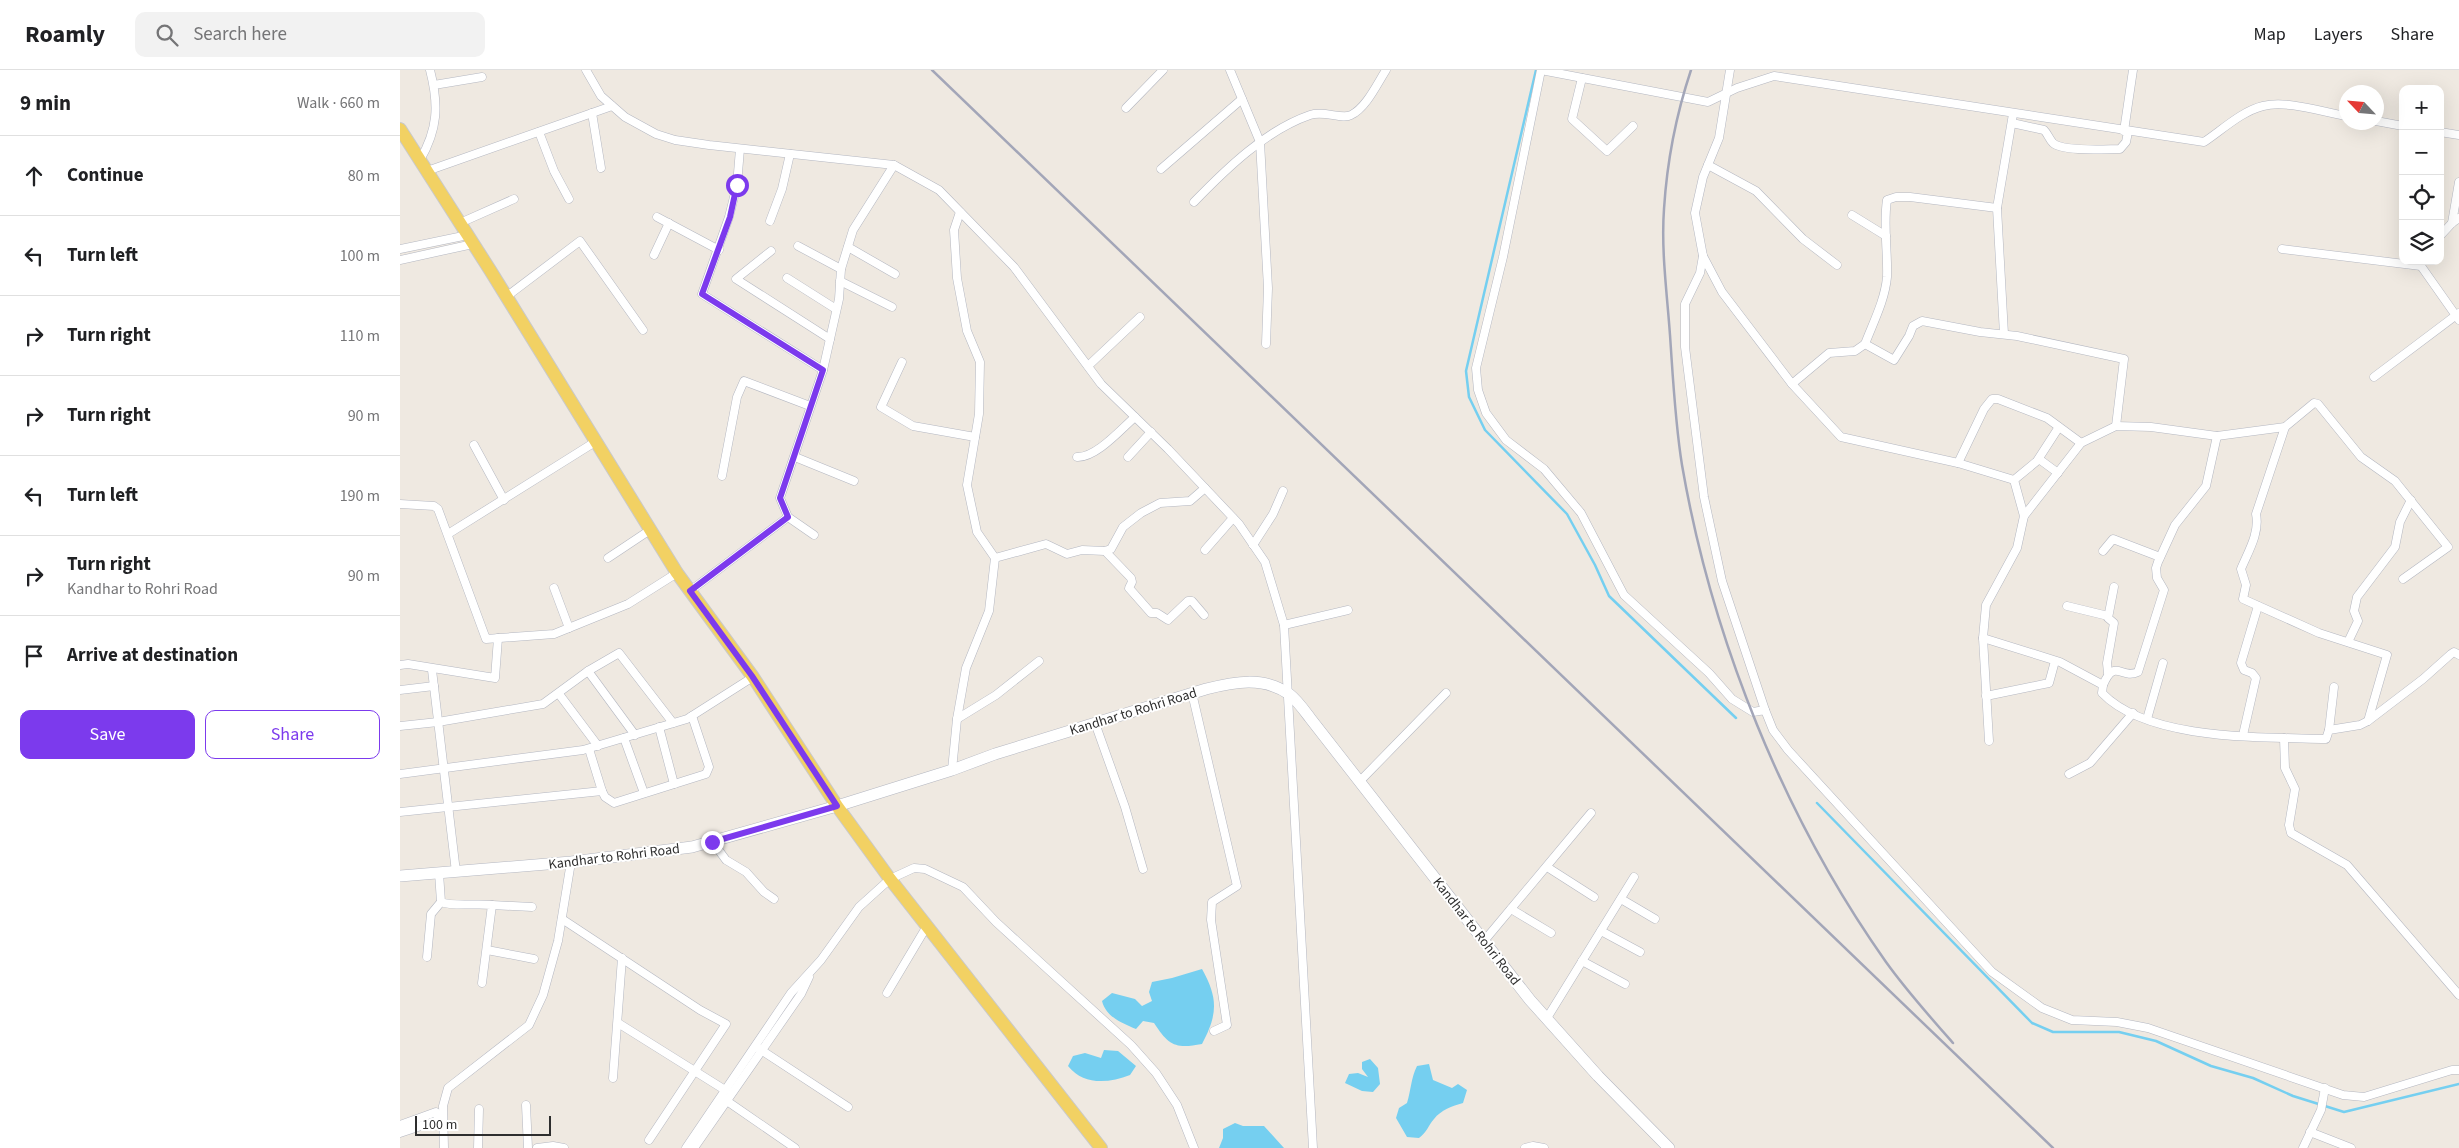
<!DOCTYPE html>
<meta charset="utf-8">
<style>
:root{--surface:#fff;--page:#f2f2f2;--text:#202124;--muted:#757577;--line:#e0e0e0;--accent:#7c3aed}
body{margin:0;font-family:"Source Sans 3",sans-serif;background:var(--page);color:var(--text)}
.controls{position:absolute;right:15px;top:15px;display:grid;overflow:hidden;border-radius:10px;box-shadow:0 5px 20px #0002}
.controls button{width:45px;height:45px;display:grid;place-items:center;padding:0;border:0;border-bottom:1px solid var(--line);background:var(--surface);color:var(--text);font:25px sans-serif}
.compass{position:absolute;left:1939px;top:15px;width:45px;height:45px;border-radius:50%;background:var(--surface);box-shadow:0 5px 20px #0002;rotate:296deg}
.scale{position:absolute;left:15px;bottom:12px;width:136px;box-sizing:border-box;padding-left:5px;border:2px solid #2e2e2e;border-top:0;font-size:14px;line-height:18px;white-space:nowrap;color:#2e2e2e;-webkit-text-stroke:4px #fff;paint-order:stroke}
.stop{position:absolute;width:15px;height:15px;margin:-11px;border:4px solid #7c3aed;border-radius:50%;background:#fff}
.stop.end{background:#7c3aed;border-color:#fff;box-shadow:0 1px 5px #0008}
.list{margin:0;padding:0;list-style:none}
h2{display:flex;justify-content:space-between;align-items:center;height:65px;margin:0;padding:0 20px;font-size:21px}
h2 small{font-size:16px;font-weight:400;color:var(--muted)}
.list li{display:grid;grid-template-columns:32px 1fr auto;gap:15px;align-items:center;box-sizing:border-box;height:80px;padding:0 20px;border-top:1px solid var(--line)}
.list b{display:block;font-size:19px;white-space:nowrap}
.list p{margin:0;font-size:16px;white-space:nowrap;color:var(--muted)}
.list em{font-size:16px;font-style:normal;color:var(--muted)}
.actions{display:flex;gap:10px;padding:15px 20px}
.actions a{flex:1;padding:11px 0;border:1px solid var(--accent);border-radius:10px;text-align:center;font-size:18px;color:var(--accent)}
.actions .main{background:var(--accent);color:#fff}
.icon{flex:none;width:28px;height:28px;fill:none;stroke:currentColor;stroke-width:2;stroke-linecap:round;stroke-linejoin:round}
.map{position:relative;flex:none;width:2059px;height:1078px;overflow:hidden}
header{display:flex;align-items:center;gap:30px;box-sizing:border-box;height:70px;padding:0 25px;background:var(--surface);border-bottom:1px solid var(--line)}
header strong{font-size:24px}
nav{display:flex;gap:28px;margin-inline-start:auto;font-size:18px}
.search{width:350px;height:45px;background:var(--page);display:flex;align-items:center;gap:12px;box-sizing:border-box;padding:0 18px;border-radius:10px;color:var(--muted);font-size:19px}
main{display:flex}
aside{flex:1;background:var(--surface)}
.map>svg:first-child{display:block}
</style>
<header>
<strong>Roamly</strong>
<div class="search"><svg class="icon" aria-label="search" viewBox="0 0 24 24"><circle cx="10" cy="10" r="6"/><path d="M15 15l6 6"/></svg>Search here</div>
<nav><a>Map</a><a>Layers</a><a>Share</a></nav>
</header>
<main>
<aside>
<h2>9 min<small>Walk · 660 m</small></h2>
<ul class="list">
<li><svg class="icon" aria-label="ahead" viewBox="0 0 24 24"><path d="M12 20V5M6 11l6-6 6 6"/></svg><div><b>Continue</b></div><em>80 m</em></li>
<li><svg class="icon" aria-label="left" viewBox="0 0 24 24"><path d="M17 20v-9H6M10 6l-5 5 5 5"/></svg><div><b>Turn left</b></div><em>100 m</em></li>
<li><svg class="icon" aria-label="right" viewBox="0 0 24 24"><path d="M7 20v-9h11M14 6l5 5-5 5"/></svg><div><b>Turn right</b></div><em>110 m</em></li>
<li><svg class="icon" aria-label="right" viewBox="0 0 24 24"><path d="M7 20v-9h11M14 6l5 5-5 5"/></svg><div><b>Turn right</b></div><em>90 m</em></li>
<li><svg class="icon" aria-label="left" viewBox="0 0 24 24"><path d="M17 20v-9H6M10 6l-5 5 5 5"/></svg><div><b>Turn left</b></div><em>190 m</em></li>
<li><svg class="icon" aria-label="right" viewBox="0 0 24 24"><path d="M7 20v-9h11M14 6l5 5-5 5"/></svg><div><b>Turn right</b><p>Kandhar to Rohri Road</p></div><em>90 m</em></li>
<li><svg class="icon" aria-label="arrive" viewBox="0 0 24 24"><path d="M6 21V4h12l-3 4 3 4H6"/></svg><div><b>Arrive at destination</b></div></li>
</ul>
<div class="actions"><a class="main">Save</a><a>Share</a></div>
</aside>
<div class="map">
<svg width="2059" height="1078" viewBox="0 0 2059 1078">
<rect width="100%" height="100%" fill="#efe9e1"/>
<g fill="#75cff0">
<path d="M802,899C818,928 818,944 802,974C776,979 769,976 754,953L743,951L736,959C722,953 706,947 702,931L712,923L735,929L742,936L752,931L749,922L752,912L772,908Z"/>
<path d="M704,980L718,981L736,996L730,1005C709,1013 684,1016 668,996L673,986L685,983L701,988Z"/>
<polygon points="970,989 978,998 980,1014 973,1022 962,1021 945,1013 949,1004 958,1003 968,1007 962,999 962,992"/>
<path d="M1029,994L1033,1010L1052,1018L1058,1014L1067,1020L1063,1033C1052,1036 1041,1040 1034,1049C1028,1056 1027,1062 1019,1068L1007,1067L996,1048L999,1038L1007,1033C1011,1020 1011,1008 1017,996Z"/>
<polygon points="835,1053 843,1056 864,1056 884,1078 819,1078 823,1068 823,1059"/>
</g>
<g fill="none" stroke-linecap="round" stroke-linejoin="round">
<g stroke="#75cff0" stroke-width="2.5">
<polyline points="1136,0 1066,301 1069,327 1085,360 1167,444 1195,495 1209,526 1336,648"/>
<polyline points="1417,733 1632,953 1653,962 1719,962 1756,971 1811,996 1853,1008 1893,1026 1944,1042 2059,1014"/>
</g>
<g stroke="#b4b7c1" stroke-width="9">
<g id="street">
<polyline points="186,0 201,26 225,47 256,64 275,70 309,75 494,95 539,120 614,197 701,314 768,379 839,454 865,492 884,555 913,1078"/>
<polyline points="830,0 860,72 868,218 866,274"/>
<polyline points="1141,0 1103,187 1076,298 1078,320 1086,343 1106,370 1144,399 1181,443 1224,525 1309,603 1332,629 1353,642 1365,640 1373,660 1388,680 1592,902 1642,938 1672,950 1717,952 1748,958 1943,1025 1964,1027 2052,1000 2059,1000"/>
<path d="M1141,0L1308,32L1337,18L1374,6L1804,72C1822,60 1842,41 1863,36C1887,30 1922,42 1946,46"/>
<polyline points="1330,0 1319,68 1303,107 1295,143 1303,186 1322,222 1392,314 1441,367 1558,393 1614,410 1624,446 1617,478 1586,535 1583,568 1589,671"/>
<polyline points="1182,8 1172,49 1207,81 1233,56"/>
<polyline points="34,15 82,7"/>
<polyline points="726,38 763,0"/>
<polyline points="192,43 201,98"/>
<polyline points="1976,51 2003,56"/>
<path d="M1612,53L1644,60C1648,64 1649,69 1653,73C1663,82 1706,79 1720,79L1726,72L1728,62"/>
<polyline points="1724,61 1733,0"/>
<polyline points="139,62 154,101 169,129"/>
<polyline points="2040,62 2059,65"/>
<polyline points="340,79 337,115 329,147 302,224 423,300"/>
<path d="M20,90C38,59 39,35 30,0"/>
<polyline points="1308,95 1356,121 1403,169 1437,195"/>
<polyline points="761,99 842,29"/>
<polyline points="27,101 212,36"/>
<path d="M794,132C826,99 866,60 910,45C924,40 942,50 951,45C966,38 977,14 986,0"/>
<polyline points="1452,145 1486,166"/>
<polyline points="257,147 319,180"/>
<polyline points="370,151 382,119 390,84"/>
<polyline points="60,153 114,129"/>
<polyline points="2052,153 2059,112"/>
<polyline points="2040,166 2052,153 2059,148"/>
<polyline points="398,176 441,199"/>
<polyline points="448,177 495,204"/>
<polyline points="0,179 68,165"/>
<polyline points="1882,179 2021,196"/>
<polyline points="371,181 336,209 430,269"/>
<polyline points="254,185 269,153"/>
<polyline points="1303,186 1300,203 1285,234 1285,277 1304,427 1322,511 1365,640"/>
<polyline points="0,190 73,174"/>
<polyline points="2022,191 2021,196 2059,250"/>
<polyline points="387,208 436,239"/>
<polyline points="440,211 492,237"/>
<polyline points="106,227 180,171 243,260"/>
<polyline points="1604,264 1597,138 1613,44"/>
<path d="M1465,274C1473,253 1485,230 1487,207C1488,182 1483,155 1487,130L1496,127H1510L1597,138"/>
<polyline points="502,292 481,337 513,356 575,367"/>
<polyline points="688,296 740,247"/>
<polyline points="1974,307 2059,243"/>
<polyline points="1392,314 1429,283 1455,281 1465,274 1494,290 1509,266 1513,256 1522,251 1580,262 1617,266 1724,289 1716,356"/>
<path d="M1885,357L1856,444C1860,463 1848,482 1841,499L1846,515L1843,529L1919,563L1987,585L1968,651"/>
<polyline points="74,375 104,430"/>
<polyline points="395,387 454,411"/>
<path d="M677,387C696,388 721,359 735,347"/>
<polyline points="728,387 751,362"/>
<polyline points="1639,389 1658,403"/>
<polyline points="1558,393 1584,339 1592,329 1598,329 1647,348 1681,373"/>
<polyline points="322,406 337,327 344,311 410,336"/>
<polyline points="1614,410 1637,391 1659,357"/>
<polyline points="0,434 34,436 38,439 86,569 154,564 228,534 277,503"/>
<polyline points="1624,446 1681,373 1716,356 1751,357 1817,366 1885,357 1914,333 1918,334 1961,387 1995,411 2048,477 2003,509"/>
<polyline points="48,464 195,372"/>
<polyline points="414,465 388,447 380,428 423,300 439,229 441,199 453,160 494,95"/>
<polyline points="853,475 873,444 883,421"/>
<polyline points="805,480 833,448"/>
<polyline points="705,481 731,508 732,512 729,518 751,543 757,543 768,550 788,531 792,531 804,545"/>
<polyline points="1703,481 1713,469 1760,487"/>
<polyline points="208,488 250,460"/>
<polyline points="595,488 646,474 667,484 682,480 705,481 711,479 723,457 741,443 760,433 790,431 805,418"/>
<polyline points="154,518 169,558"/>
<polyline points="290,521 388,447"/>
<polyline points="1667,536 1708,546"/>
<polyline points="884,555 948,540"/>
<path d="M1583,568L1660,592L1703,615L1702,623C1748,671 1863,667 1926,669L1929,660L1960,655L1968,651L2023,609L2051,584L2054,582L2059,585"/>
<polyline points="1948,572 1958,551 1954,541 1957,527 1995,477 2000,452 2011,430"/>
<polyline points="0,595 8,594 95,608 98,568"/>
<polyline points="32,600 56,802"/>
<polyline points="188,601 235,665"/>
<polyline points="1708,603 1707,593 1714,553 1708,548 1714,517"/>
<path d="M1703,615C1715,587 1721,610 1738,602L1764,520L1757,508L1756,498L1758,492L1775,455L1806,416L1817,366"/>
<polyline points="0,620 34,616"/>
<polyline points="792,623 837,816 812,832 811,850 827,955 814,961"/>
<polyline points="159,624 198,676"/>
<polyline points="1586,626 1649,613 1655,591"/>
<polyline points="557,649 596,625 639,591"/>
<polyline points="1747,649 1763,593"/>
<polyline points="695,653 725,737 743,799"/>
<polyline points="0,656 38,652 143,634 188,601 219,583 273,653"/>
<polyline points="259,657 274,714"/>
<polyline points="1929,660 1934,617"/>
<polyline points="1843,665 1856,608 1852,603 1844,600 1841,593 1858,536"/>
<polyline points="224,668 244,723"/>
<polyline points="1884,668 1885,698 1895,719 1889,755 1891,763 1947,795 2059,925"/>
<polyline points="189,679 202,721 205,727 214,733 306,704 309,697 292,646"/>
<polyline points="552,700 557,649 566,598 589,541 595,488 577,462 567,415 579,344 580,292 567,261 557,208 554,160 560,142"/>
<polyline points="0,704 183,680 287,649 353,607"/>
<polyline points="1669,704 1690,693 1733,643"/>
<polyline points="960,711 1046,623"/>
<polyline points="0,742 202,721"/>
<polyline points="312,771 326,790 346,802 364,822 374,829"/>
<polyline points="1147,797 1194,827"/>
<path d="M39,803L41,832C52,837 78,833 92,835L82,913"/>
<polyline points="1221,829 1255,849"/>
<polyline points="92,835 132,837"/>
<polyline points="1111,839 1151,863"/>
<polyline points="162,849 300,940 326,954 249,1070"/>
<polyline points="1201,861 1240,882"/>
<polyline points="1084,871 1191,743"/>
<polyline points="87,880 134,889"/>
<polyline points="27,887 31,844 41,832"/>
<polyline points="1182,891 1225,914"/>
<polyline points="487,923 527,856"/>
<polyline points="1147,948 1234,807"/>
<polyline points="218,953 325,1020"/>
<polyline points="358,978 448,1037"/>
<polyline points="213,1008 222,888"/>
<polyline points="324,1029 395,1078"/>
<polyline points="126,1035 128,1078"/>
<polyline points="0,1055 36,1042 39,1050 0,1063"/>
<polyline points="1910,1062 1951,1078"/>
<polyline points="44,1078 43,1036 48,1018 129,955 143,925 158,871 171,792"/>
<polyline points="78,1078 79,1039"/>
<polyline points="137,1078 153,1076 164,1078"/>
<polyline points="286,1078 391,923 421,890 459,837 490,809 514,798 525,799 563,817 596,852 731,975 756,1003 777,1035 794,1078"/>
<polyline points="294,1078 401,924 409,907"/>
<polyline points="1125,1078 1133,1076 1144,1078"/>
<polyline points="1903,1078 1921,1040 1925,1018"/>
</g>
</g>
<g stroke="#b4b7c1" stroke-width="12">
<path id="secondary" d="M0,806L171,792L292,777L437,736L552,700L595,684L806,619C834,612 863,606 889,624C897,630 904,640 910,648L1130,930L1198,1006L1269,1078"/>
</g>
<g stroke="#c9c9c9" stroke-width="14">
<polyline id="primary" points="0,59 90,200 277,503 353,607 437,736 490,809 701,1078"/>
</g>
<use href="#street" stroke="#fff" stroke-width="8"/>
<use href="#secondary" stroke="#fff" stroke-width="11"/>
<use href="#primary" stroke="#f2d163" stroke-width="12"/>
<g stroke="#a3a6b8" stroke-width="2.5">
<polyline points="532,0 1653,1078"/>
<path d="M1291,0C1276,45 1267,91 1264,139C1261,180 1267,223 1270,265C1273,308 1275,352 1282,395C1312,569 1384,748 1486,892C1506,920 1530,947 1553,973"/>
</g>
</g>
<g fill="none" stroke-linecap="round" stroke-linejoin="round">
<polyline stroke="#7c3aed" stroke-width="6" points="312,772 437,736 352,606 290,521 388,447 380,428 423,300 302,224 330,147 337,115"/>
</g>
<g text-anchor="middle" stroke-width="4" stroke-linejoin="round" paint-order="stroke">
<g font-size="14" fill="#2e2e2e" stroke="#fff">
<text transform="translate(733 641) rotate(-17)" y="5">Kandhar to Rohri Road</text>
<text transform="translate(214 786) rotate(-7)" y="5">Kandhar to Rohri Road</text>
<text transform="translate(1077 861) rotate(52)" y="5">Kandhar to Rohri Road</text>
</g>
</g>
</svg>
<div class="controls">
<button>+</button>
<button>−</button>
<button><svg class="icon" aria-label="locate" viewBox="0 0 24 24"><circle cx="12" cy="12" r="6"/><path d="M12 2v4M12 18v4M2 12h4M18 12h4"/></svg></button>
<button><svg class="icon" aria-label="layers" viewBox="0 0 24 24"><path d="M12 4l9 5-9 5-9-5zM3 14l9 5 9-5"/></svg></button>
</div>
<svg class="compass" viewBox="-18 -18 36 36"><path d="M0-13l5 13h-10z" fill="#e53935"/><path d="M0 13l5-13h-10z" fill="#757577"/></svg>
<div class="scale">100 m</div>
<div class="stop" style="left:337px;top:115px"></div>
<div class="stop end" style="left:312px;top:772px"></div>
</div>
</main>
